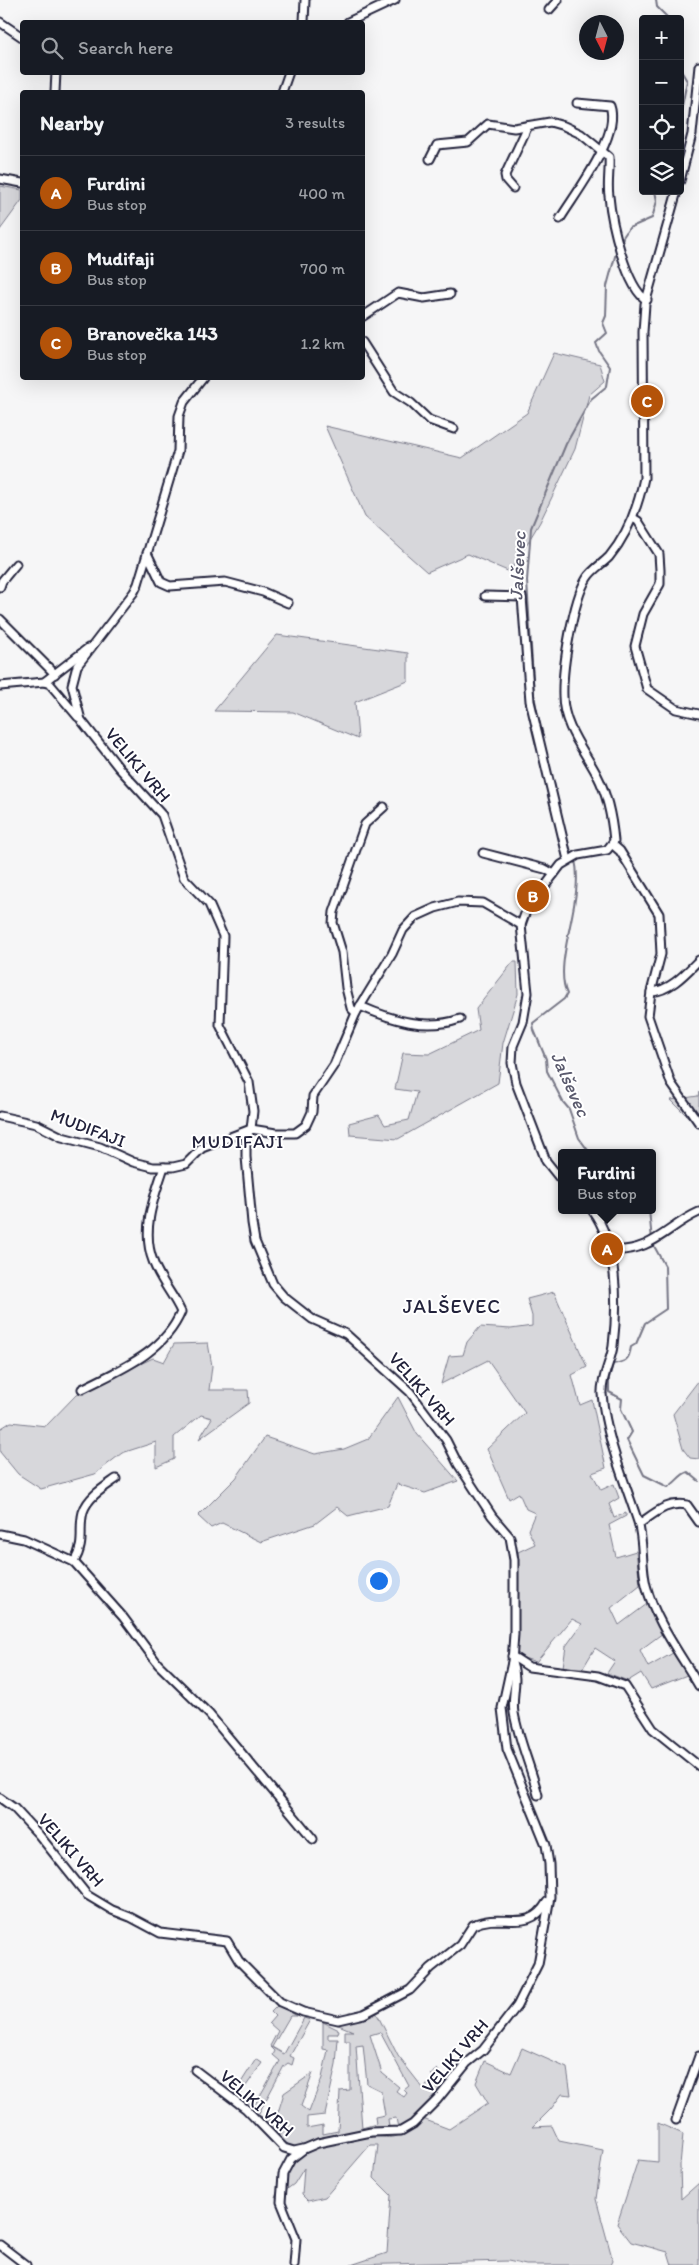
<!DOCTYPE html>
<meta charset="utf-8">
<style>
:root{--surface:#171b24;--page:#20242c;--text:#f1f3f6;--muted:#9ea1a6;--line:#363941;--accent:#b45309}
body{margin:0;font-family:Itim,sans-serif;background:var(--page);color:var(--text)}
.controls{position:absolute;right:15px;top:15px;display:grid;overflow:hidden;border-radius:5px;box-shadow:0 5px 20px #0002}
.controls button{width:45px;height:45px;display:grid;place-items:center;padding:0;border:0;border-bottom:1px solid var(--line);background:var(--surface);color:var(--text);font:25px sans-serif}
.compass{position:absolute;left:579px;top:15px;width:45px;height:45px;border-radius:50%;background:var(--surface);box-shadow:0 5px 20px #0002;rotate:174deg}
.you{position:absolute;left:378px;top:1580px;width:18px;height:18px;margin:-12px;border:4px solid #fff;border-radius:50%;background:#1a73e8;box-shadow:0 0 0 8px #1a73e833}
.badge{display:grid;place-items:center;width:32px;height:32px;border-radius:50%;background:var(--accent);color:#fff;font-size:16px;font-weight:700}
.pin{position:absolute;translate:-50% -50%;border:2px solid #fff;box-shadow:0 1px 5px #0006}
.popup{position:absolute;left:558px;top:1149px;width:98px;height:65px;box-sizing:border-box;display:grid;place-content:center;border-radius:5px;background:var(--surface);filter:drop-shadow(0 1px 4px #0005);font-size:16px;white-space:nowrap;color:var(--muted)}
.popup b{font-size:19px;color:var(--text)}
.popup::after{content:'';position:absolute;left:50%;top:100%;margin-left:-10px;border:10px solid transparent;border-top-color:var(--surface)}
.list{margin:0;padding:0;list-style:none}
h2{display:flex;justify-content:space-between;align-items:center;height:65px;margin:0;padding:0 20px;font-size:21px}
h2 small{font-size:16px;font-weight:400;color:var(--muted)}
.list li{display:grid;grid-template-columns:32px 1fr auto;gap:15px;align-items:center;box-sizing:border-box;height:75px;padding:0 20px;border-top:1px solid var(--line)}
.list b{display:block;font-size:19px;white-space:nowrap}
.list p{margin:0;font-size:16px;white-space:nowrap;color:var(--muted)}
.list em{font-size:16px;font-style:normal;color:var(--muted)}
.icon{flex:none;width:28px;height:28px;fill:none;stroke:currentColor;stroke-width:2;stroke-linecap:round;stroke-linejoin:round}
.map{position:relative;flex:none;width:699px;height:2265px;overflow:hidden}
.search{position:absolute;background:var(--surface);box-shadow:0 5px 20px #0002;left:20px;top:20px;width:345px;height:55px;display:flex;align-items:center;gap:12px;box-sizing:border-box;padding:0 18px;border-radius:5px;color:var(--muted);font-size:19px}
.panel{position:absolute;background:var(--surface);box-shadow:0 5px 20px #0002;left:20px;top:90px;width:345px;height:290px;border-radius:5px}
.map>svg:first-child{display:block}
</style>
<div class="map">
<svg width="699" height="2265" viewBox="0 0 699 2265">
<rect width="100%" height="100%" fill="#f6f6f7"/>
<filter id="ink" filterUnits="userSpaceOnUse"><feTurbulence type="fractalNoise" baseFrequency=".02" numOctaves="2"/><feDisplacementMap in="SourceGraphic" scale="10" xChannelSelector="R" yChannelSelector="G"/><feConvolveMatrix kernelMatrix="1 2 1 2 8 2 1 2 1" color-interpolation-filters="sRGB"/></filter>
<g filter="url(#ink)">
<g fill="#d7d7db" stroke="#7c7c8b" fill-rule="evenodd">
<polygon points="0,186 22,190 22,200 0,230"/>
<polygon points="554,353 600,364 605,381 589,395 575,449 540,522 510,572 468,554 427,572 365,517 325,426 462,458 527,413"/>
<polygon points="277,635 408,653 408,681 355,702 358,739 293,712 214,711"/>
<polygon points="513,962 517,962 518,994 503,1043 498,1083 398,1139 350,1135 349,1123 379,1115 385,1125 409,1120 417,1092 395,1089 403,1053 429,1054 479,1030 476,1009"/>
<polygon points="699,1092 699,1128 671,1100 698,1096"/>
<polygon points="554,1292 587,1367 572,1375 580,1405 592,1400 606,1468 592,1473 601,1490 614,1484 619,1498 609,1504 614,1518 626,1513 626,1516 609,1525 616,1557 636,1551 640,1585 611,1608 619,1625 647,1604 663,1633 640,1650 648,1667 673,1653 687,1675 651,1689 641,1673 628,1681 607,1673 615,1661 595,1648 583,1668 563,1667 566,1646 582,1624 572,1619 536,1662 524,1658 516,1652 518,1552 535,1544 528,1530 535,1513 526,1509 519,1493 509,1499 487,1449 525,1413 488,1360 441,1384 449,1356 463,1355 467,1342 480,1327 511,1329 532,1326 532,1316 527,1299"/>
<polygon points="208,1343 212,1366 209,1390 248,1390 249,1403 199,1439 212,1418 201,1415 174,1437 174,1459 156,1467 156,1442 122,1453 95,1474 41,1489 18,1474 0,1452 0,1429 11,1422 46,1426 77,1394 153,1358 164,1362 174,1344"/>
<polygon points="699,1380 699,1459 690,1458 683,1449 673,1414"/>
<polygon points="398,1397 417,1434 458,1481 425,1493 397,1484 388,1506 348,1516 337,1507 315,1524 261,1542 222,1523 211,1528 198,1516 236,1478 265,1437 315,1454 344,1449 368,1439"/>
<path d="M278,2005L297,2016H290L272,2047L284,2054L304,2018L310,2020L290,2056L294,2058L292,2065L288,2063L284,2066L258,2115L271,2121L276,2119L284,2093L313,2073L301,2106L309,2112L322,2078L328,2050L323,2049V2022L339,2030L338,2034H328V2039H338L336,2065L325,2115L307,2117V2128L323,2125V2134L338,2131L340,2091L350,2090V2041H345V2031H353L324,2019L375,2010L398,2056L423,2088L435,2079L431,2074L437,2069L447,2082L406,2127L398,2128L396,2118L388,2119L389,2127L387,2128L323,2139L303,2147L290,2146L278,2135L283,2131L279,2126L272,2130L233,2095L256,2059L262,2063L239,2096L254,2106L280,2061L273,2055L275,2051L270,2046L278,2031L269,2023L275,2016L271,2012ZM380,2032L409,2086L404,2090L407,2093L404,2097L396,2091L399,2087L382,2073L370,2035ZM363,2045L367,2084L381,2091L385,2115L375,2117L376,2124L362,2128L356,2046Z"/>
<path d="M522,2048L567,2068L571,2095L562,2094L551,2109L533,2127L552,2126L559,2141L603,2150L596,2199L613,2261L611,2265H526L508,2261L351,2265L387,2253L391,2195L374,2178L378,2145H370L325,2197L308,2201L302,2195L304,2168L294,2184L275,2198C292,2147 324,2140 374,2137C381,2136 390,2139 397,2136C406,2132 414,2125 423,2119L449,2129L488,2103L476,2083L485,2061L511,2073Z"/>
<polygon points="658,2123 683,2134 680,2165 681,2199 699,2183 699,2265 672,2265 668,2252 631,2242 617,2224 638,2160 658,2162"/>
</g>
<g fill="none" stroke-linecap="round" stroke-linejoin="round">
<g stroke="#767685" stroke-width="2">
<polyline points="656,0 657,7 669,19"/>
<polyline points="680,69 687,81 680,116"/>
<polyline points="680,132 683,138 680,141"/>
<polyline points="621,246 623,237 629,228 652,218 657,201 655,191"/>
<polyline points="542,738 534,695 527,581 531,528 566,444 591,399 607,386 610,367 599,351 596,343 607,333 603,323 606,316 607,286 617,249"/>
<polyline points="567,840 571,851"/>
<path d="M575,860C585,900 552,962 567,994L564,999L533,1023L534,1030L546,1059L547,1071L563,1102L569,1109L579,1138L590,1153"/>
<polyline points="649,1210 652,1240"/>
<path d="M654,1246L665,1266L666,1309L645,1323L636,1344L631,1347C629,1360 626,1362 613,1364L609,1378V1392L622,1399L621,1409L632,1432L627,1440L644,1475L668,1487C676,1483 680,1474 688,1472L699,1481"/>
</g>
<g stroke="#22223b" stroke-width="11">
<g id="minor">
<polyline points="549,10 558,0"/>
<polyline points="0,22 22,37"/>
<polyline points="304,22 305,0"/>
<polyline points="348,22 395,0"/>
<polyline points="55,92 56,72"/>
<polyline points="282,92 289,72"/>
<path d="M430,159L437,145L468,142L488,124L514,128L550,122L564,126L581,134L609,157C610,170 607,184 609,196C611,220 626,289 647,300"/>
<polyline points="0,179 22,183"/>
<polyline points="680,181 692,134 699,66"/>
<polyline points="513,188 506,180 505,175 528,126"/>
<path d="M560,219C575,194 621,136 610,106L577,103"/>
<polyline points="362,317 398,293 424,298 450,294"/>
<polyline points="362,342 394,392 411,403 429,420 454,429"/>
<polyline points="203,378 184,402 179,416 178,451 138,584 134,592 77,666 72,685 81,720 119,768 162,815 184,878 209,904 223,936 220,1025 249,1082 253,1111 251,1129 246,1137 246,1157 252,1223 255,1241 273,1284 284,1297 312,1319 346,1334 410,1392 446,1440 458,1464 492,1516 510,1537 514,1560 514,1634 512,1662 502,1708 507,1749 546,1845 549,1864 550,1897 538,1964 517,2006 483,2050 467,2063 437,2100 413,2124 401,2131 371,2132 318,2143 304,2149 291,2159 283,2174 281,2202 296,2239 294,2265"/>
<polyline points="633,518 638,521 659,554 660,570 660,584 643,614 635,646 647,689 676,709 699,714"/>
<polyline points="147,553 161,582 170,586 225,582 263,592 288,603"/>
<polyline points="0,587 2,581 16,564"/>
<polyline points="485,596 522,597 530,701 568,860"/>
<polyline points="0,619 55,674"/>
<polyline points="44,682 50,684 78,717"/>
<polyline points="0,686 44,682 88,648"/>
<polyline points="613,845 620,851 659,914 661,954 651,992 648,1016 671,1083 699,1123"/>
<polyline points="483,853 545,869 554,874"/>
<path d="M651,992C670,991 686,973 699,960"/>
<path d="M360,1006C392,1020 426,1031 460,1019"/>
<polyline points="356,1013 351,1008 346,988 342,952 333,923 334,912 365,824 384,807"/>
<polyline points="0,1116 36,1124 62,1137 100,1147 133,1162 153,1167 173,1167 186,1164 202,1148 251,1129 276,1133 295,1133 306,1125 312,1112 313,1096 334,1065 356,1013 392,954 403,930 415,917 435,908 458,902 483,903 521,925"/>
<path d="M562,1181L546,1161L516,1083L512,1063L513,1046L523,1022L528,993L521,925L526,911L561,865L578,855L607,850L614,841C612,819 608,796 597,775C584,750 563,726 563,696C562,669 573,600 587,578C592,570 602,564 609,557C628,534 638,507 644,478L643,332L645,304L677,191"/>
<path d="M592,1210C618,1244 618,1305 613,1346C611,1362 601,1377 602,1394C606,1439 624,1479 638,1522C644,1542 641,1565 646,1585C655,1621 681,1655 699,1686"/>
<path d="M611,1250C652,1253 667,1226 699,1212"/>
<path d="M82,1389C119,1370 164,1353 181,1312C173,1294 159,1279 153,1261C141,1230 154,1197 164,1167"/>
<path d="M639,1524C655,1513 667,1501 687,1505L699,1522"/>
<path d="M0,1534L24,1539L74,1562C86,1542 78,1531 83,1512C88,1497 103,1488 116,1479"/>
<polyline points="74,1562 123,1617 158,1664 209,1714 313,1839"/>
<polyline points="512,1656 529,1667 598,1676 625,1686 653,1729 699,1766"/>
<path d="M512,1663C519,1682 511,1694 514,1713C519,1741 531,1767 538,1795"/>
<path d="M0,1798L14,1808L39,1835L87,1895L112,1910L130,1917L160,1933L227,1941L239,1961L280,2002L303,2012L338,2020L364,2014L410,1990L431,1968L460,1945L473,1925C503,1911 528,1935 547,1902"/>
<polyline points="195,2070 246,2109 284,2148 294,2151 303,2149"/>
<polyline points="676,2120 699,2056"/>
<polyline points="0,2245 26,2265"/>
</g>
</g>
<use href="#minor" stroke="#fff" stroke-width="7"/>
</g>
</g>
<g text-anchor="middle" stroke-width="4" stroke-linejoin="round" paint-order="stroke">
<g font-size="18" fill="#22223b" stroke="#fff">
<text transform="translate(138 765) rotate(50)" y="6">VELIKI VRH</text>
<text transform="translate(88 1128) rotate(21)" y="6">MUDIFAJI</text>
<text transform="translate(422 1389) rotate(49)" y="6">VELIKI VRH</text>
<text transform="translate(71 1850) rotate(49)" y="6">VELIKI VRH</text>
<text transform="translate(455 2056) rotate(-49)" y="6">VELIKI VRH</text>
<text transform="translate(257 2103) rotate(41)" y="6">VELIKI VRH</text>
</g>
<g font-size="19" font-style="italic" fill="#5a5a6d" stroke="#fff">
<text transform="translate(517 566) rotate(-87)" y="7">Jalševec</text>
<text transform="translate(571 1084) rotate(66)" y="7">Jalševec</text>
</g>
<g font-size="19" letter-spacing="1" fill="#22223b" stroke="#fff">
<text x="238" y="1148">MUDIFAJI</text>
</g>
<g font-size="20" letter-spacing="1" fill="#22223b" stroke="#fff">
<text x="452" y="1313">JALŠEVEC</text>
</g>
</g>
</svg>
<div class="controls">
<button>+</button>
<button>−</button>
<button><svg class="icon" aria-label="locate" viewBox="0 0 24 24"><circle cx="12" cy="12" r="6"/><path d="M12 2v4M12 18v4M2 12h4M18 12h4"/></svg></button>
<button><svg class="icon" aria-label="layers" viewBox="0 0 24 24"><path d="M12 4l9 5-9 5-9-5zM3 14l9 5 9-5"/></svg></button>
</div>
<svg class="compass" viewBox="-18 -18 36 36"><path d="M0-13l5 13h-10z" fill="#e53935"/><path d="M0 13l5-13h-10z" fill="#9ea1a6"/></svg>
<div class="you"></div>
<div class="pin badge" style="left:607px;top:1249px">A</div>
<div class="popup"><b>Furdini</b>Bus stop</div>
<div class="pin badge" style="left:533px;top:896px">B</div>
<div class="pin badge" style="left:647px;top:401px">C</div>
<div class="search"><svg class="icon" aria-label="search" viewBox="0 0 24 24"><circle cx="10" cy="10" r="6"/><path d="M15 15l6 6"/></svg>Search here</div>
<section class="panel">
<h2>Nearby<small>3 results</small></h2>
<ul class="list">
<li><span class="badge">A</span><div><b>Furdini</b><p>Bus stop</p></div><em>400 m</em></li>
<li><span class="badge">B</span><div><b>Mudifaji</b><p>Bus stop</p></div><em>700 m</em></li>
<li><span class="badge">C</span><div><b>Branovečka 143</b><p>Bus stop</p></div><em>1.2 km</em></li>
</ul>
</section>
</div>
